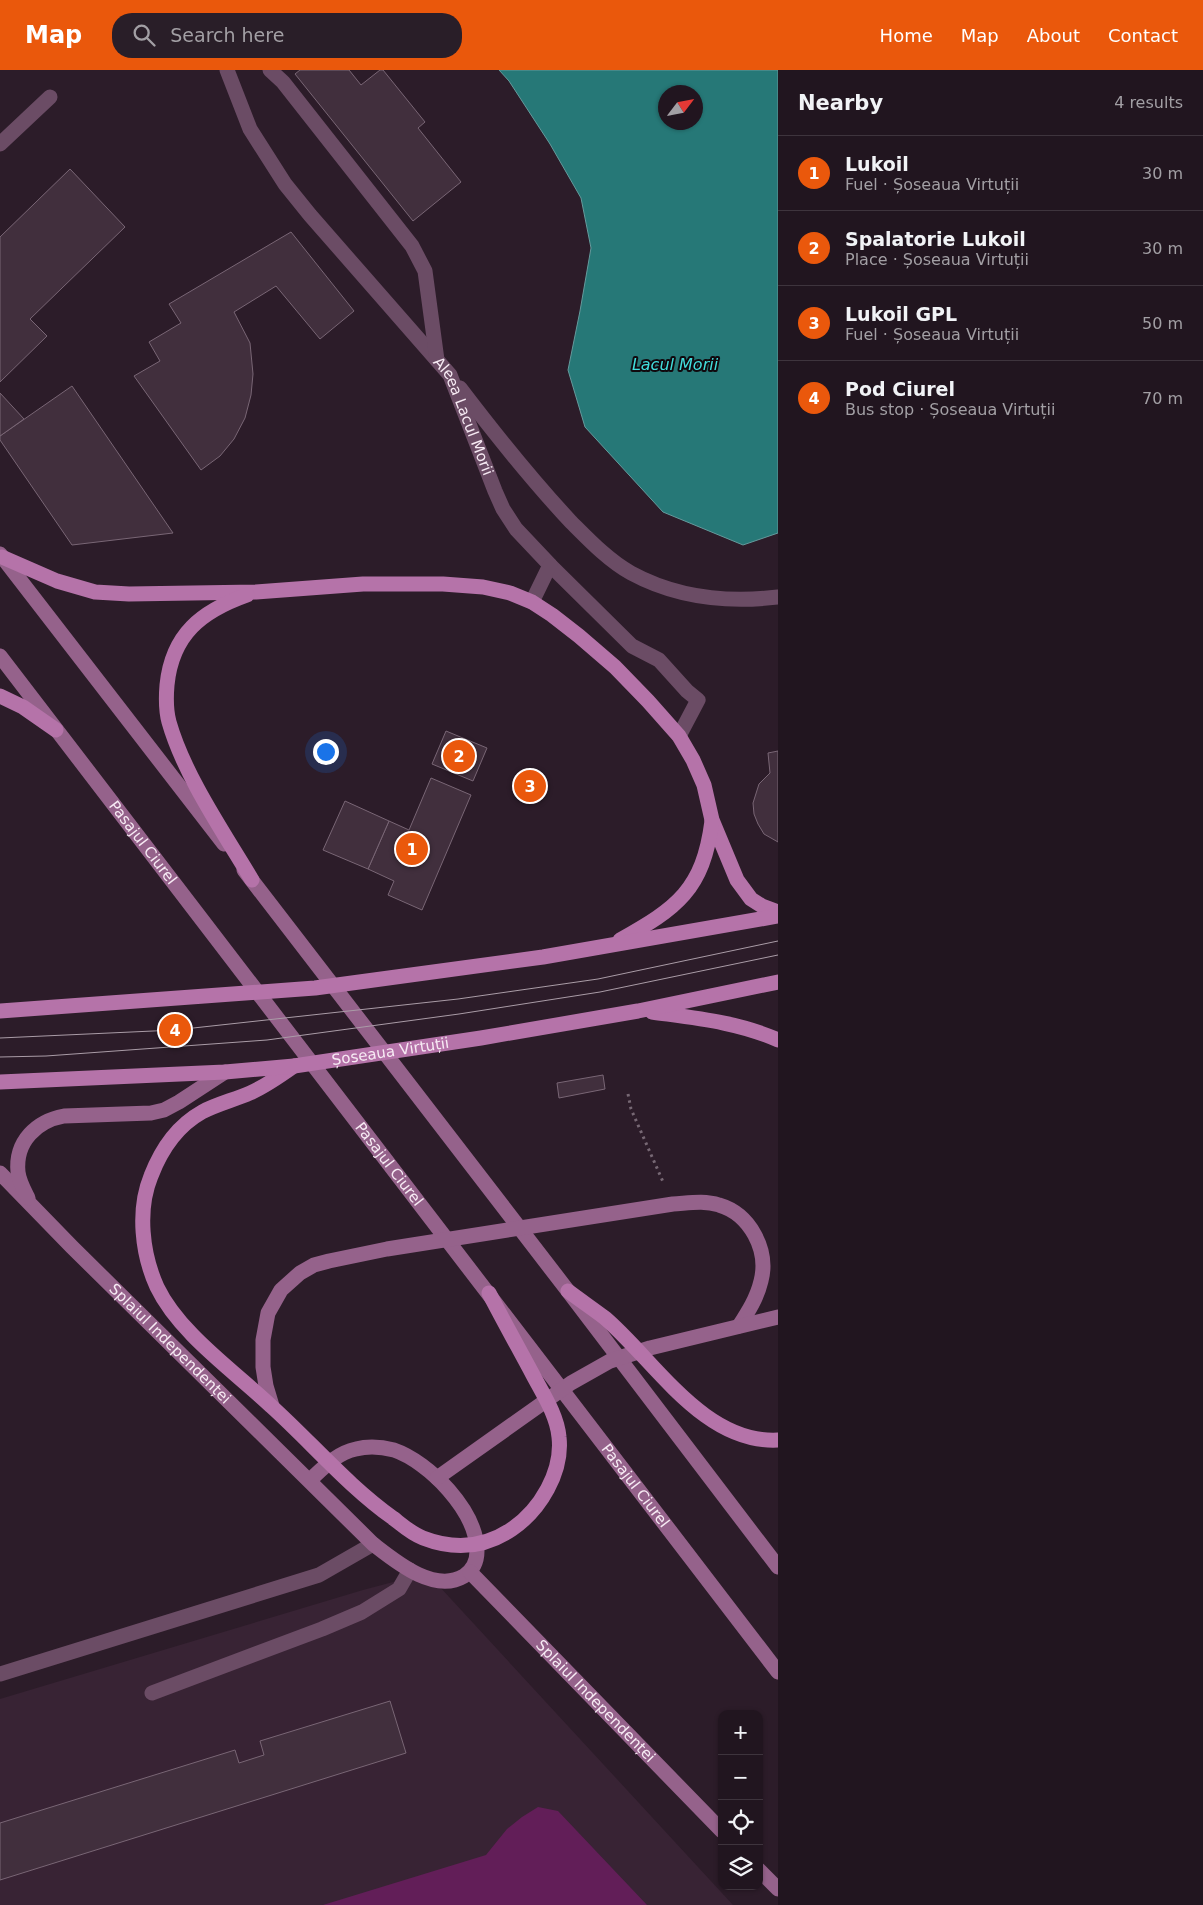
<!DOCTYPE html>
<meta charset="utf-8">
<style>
:root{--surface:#21151f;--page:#291e28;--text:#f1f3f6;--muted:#a29fa4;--line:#3e343d;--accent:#ea580c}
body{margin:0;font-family:"DejaVu Sans",sans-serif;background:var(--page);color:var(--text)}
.controls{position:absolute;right:15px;bottom:15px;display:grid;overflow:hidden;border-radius:10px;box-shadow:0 1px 4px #0004}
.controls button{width:45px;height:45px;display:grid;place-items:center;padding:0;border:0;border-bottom:1px solid var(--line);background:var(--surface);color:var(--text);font:25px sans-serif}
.compass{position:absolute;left:658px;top:15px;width:45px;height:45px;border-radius:50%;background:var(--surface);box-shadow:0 1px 4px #0004;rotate:58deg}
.you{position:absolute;left:325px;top:681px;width:18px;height:18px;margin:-12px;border:4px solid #fff;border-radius:50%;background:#1a73e8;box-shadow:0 0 0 8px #1a73e833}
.badge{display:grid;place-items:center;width:32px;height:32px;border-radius:50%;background:var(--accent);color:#fff;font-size:16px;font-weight:700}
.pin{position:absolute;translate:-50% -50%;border:2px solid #fff;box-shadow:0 1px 5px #0006}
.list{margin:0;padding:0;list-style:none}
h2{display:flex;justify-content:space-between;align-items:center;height:65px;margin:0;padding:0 20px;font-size:21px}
h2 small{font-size:16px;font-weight:400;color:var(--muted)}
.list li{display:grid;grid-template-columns:32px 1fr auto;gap:15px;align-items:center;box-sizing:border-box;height:75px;padding:0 20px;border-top:1px solid var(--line)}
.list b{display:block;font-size:19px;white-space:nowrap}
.list p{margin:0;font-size:16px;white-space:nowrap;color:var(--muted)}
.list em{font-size:16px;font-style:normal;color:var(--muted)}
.icon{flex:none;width:28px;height:28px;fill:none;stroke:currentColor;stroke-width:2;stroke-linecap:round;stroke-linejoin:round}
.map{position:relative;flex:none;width:778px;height:1835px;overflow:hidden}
header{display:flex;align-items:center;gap:30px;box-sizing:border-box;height:70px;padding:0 25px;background:var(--accent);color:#fff}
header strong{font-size:24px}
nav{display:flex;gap:28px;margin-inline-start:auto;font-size:18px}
.search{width:350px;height:45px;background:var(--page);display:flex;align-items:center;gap:12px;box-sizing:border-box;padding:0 18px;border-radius:20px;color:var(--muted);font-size:19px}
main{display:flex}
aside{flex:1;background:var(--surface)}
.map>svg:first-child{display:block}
</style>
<header>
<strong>Map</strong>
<div class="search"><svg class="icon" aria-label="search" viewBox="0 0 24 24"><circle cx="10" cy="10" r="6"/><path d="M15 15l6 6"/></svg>Search here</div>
<nav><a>Home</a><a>Map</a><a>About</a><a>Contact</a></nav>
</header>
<main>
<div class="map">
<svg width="778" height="1835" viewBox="0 0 778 1835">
<rect width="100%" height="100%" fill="#2c1c29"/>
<polygon fill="#382334" points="427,1503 733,1835 0,1835 0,1629 363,1520"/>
<polygon fill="#621e58" points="538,1737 558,1741 647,1835 323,1835 486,1785 507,1759 522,1747"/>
<path fill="#267877" stroke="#659a9c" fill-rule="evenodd" d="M499,0H778V463L743,475L663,442L585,357L568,300L580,241L591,178L581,128L550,74L509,11ZM666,22H696V52H666Z"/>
<g fill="#412f3d" stroke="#796675">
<polygon points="300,0 349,0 361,15 380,0 383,0 425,52 418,58 461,112 413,151 295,4"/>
<polygon points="70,99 125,157 30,249 47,266 0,312 0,167"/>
<polygon points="291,162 354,241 320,269 276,216 234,242 250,273 253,304 251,325 245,348 234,369 220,386 201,400 134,306 160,291 149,272 181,253 169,234"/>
<polygon points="72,316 173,463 72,475 0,370 0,366"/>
<polygon points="0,323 24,349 0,366"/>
<polygon points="446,661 487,678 473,711 432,694"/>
<polygon points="778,681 778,772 764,764 758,754 754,744 753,733 759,714 770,703 768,683"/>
<polygon points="431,708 471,725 422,840 388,825 394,811 368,799 389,751 409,760"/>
<polygon points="345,731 389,751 368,799 323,780"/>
<polygon points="603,1005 605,1019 559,1028 557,1013"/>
<polygon points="390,1631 406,1683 0,1810 0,1753 235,1680 239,1693 264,1685 260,1671"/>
</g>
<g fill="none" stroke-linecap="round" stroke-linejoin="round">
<polyline stroke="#776874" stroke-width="3" stroke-dasharray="2.5 4" stroke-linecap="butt" points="628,1024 631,1039 664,1114"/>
<g stroke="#6b4c65" stroke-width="15">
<path id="s1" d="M227,0L250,59L285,114L310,145L450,305L495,421L503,439L516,459L550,495L632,576L659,590L687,621L698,630L679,666"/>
<polyline points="270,0 283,12 412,176 425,201 437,290"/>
<path d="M460,318C495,364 531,409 571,452C589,470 609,491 631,503C677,528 727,533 778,527"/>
<polyline points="532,532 550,495"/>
<polyline points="0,1604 319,1505 373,1474"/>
<polyline points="152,1623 322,1559 362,1542 399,1519 410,1500"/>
</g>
<polyline stroke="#6b4c65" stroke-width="15" points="0,74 50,27"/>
<g stroke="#95628b" stroke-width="15">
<polyline points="0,484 224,774"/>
<path id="s2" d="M0,586L778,1602"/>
<polyline points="244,800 568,1221 778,1497"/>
<path id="s3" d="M0,1103L72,1177L373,1474C395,1491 434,1524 464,1506C473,1500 477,1491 477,1481C477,1441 429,1392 394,1380C382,1377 368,1376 356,1379C337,1383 324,1397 310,1410"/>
<path d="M28,1128C24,1120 19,1111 18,1102C15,1071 37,1051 64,1046L151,1043L164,1040L179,1032L225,1002"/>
<path d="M272,1336L266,1316L263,1297V1270L268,1243L281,1220L300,1203L314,1195L329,1191L387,1179L673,1134C689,1133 704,1130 719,1135C750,1144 769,1180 761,1211C757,1228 748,1242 739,1256"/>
<polyline points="437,1408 571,1313 610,1291 650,1278 778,1247"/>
<path id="s4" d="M470,1502L722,1761"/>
<polyline points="759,1800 778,1819"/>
</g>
<g stroke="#b573a9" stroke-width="15">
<polyline points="2,487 57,511 95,522 129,524 256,522 363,514 443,514 483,517 510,523 532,532 552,545 579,566 615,597 648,631 679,666 693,690 704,715 712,750 737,810 751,829 762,836 778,842"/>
<path d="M247,525C202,541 172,564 167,615C166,627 166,641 169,652C184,705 224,763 252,810"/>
<polyline points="0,626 23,637 56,660"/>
<path d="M620,870C677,838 703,820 712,751"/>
<polyline points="0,941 315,918 543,887 778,846"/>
<path d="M652,942C695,948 738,952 778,970"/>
<path d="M294,996C280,1006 266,1016 250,1023C234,1030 217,1034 202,1042C177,1056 161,1080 151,1106C137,1140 142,1184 157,1217C179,1263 234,1301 271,1336C312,1373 348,1416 393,1448C402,1455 412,1464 423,1468C454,1480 484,1478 512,1459C540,1440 563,1402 559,1367C557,1345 543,1324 533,1305C518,1277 503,1250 489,1223"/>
<path id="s5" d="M0,1012L225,1002L294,996L481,968L638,941L778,912"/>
<path d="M568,1221C580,1230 593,1239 605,1248C655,1291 704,1374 778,1370"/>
</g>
<g stroke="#aa9ca7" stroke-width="1">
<polyline points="0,968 175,960 458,929 598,909 778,871"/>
<polyline points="0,987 46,986 267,970 459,944 600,922 778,885"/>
</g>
</g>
<g text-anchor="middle" stroke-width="4" stroke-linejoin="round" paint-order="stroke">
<g font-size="15" fill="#f7ebf4" stroke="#10090e">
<text dy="5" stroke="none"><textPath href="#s1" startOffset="424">Aleea Lacul Morii</textPath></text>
<text dy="5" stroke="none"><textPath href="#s2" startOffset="235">Pasajul Ciurel</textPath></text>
<text dy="5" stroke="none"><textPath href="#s5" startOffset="392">Șoseaua Virtuții</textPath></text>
<text dy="5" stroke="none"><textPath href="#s2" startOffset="640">Pasajul Ciurel</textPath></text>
<text dy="5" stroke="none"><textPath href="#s3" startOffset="241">Splaiul Independenței</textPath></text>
<text dy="5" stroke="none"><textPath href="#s2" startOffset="1045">Pasajul Ciurel</textPath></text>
<text dy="5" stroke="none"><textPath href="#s4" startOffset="180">Splaiul Independenței</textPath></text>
</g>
<g font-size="16" font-style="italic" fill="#41dedd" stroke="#10090e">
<text x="675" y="300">Lacul Morii</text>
</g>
</g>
</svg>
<div class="controls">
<button>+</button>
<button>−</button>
<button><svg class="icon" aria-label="locate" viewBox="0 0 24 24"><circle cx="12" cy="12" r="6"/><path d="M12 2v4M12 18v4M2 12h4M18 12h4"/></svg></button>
<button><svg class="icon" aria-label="layers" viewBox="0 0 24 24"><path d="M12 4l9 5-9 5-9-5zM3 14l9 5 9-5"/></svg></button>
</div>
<svg class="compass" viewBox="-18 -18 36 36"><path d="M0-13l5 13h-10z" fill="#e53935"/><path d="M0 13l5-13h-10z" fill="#a29fa4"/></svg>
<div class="you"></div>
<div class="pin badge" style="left:412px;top:779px">1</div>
<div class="pin badge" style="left:459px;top:686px">2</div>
<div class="pin badge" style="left:530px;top:716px">3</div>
<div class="pin badge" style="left:175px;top:960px">4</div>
</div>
<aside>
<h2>Nearby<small>4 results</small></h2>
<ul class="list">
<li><span class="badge">1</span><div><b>Lukoil</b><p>Fuel · Șoseaua Virtuții</p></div><em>30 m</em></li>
<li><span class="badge">2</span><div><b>Spalatorie Lukoil</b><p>Place · Șoseaua Virtuții</p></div><em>30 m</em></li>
<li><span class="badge">3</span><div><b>Lukoil GPL</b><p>Fuel · Șoseaua Virtuții</p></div><em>50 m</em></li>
<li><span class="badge">4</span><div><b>Pod Ciurel</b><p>Bus stop · Șoseaua Virtuții</p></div><em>70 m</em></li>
</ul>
</aside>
</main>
